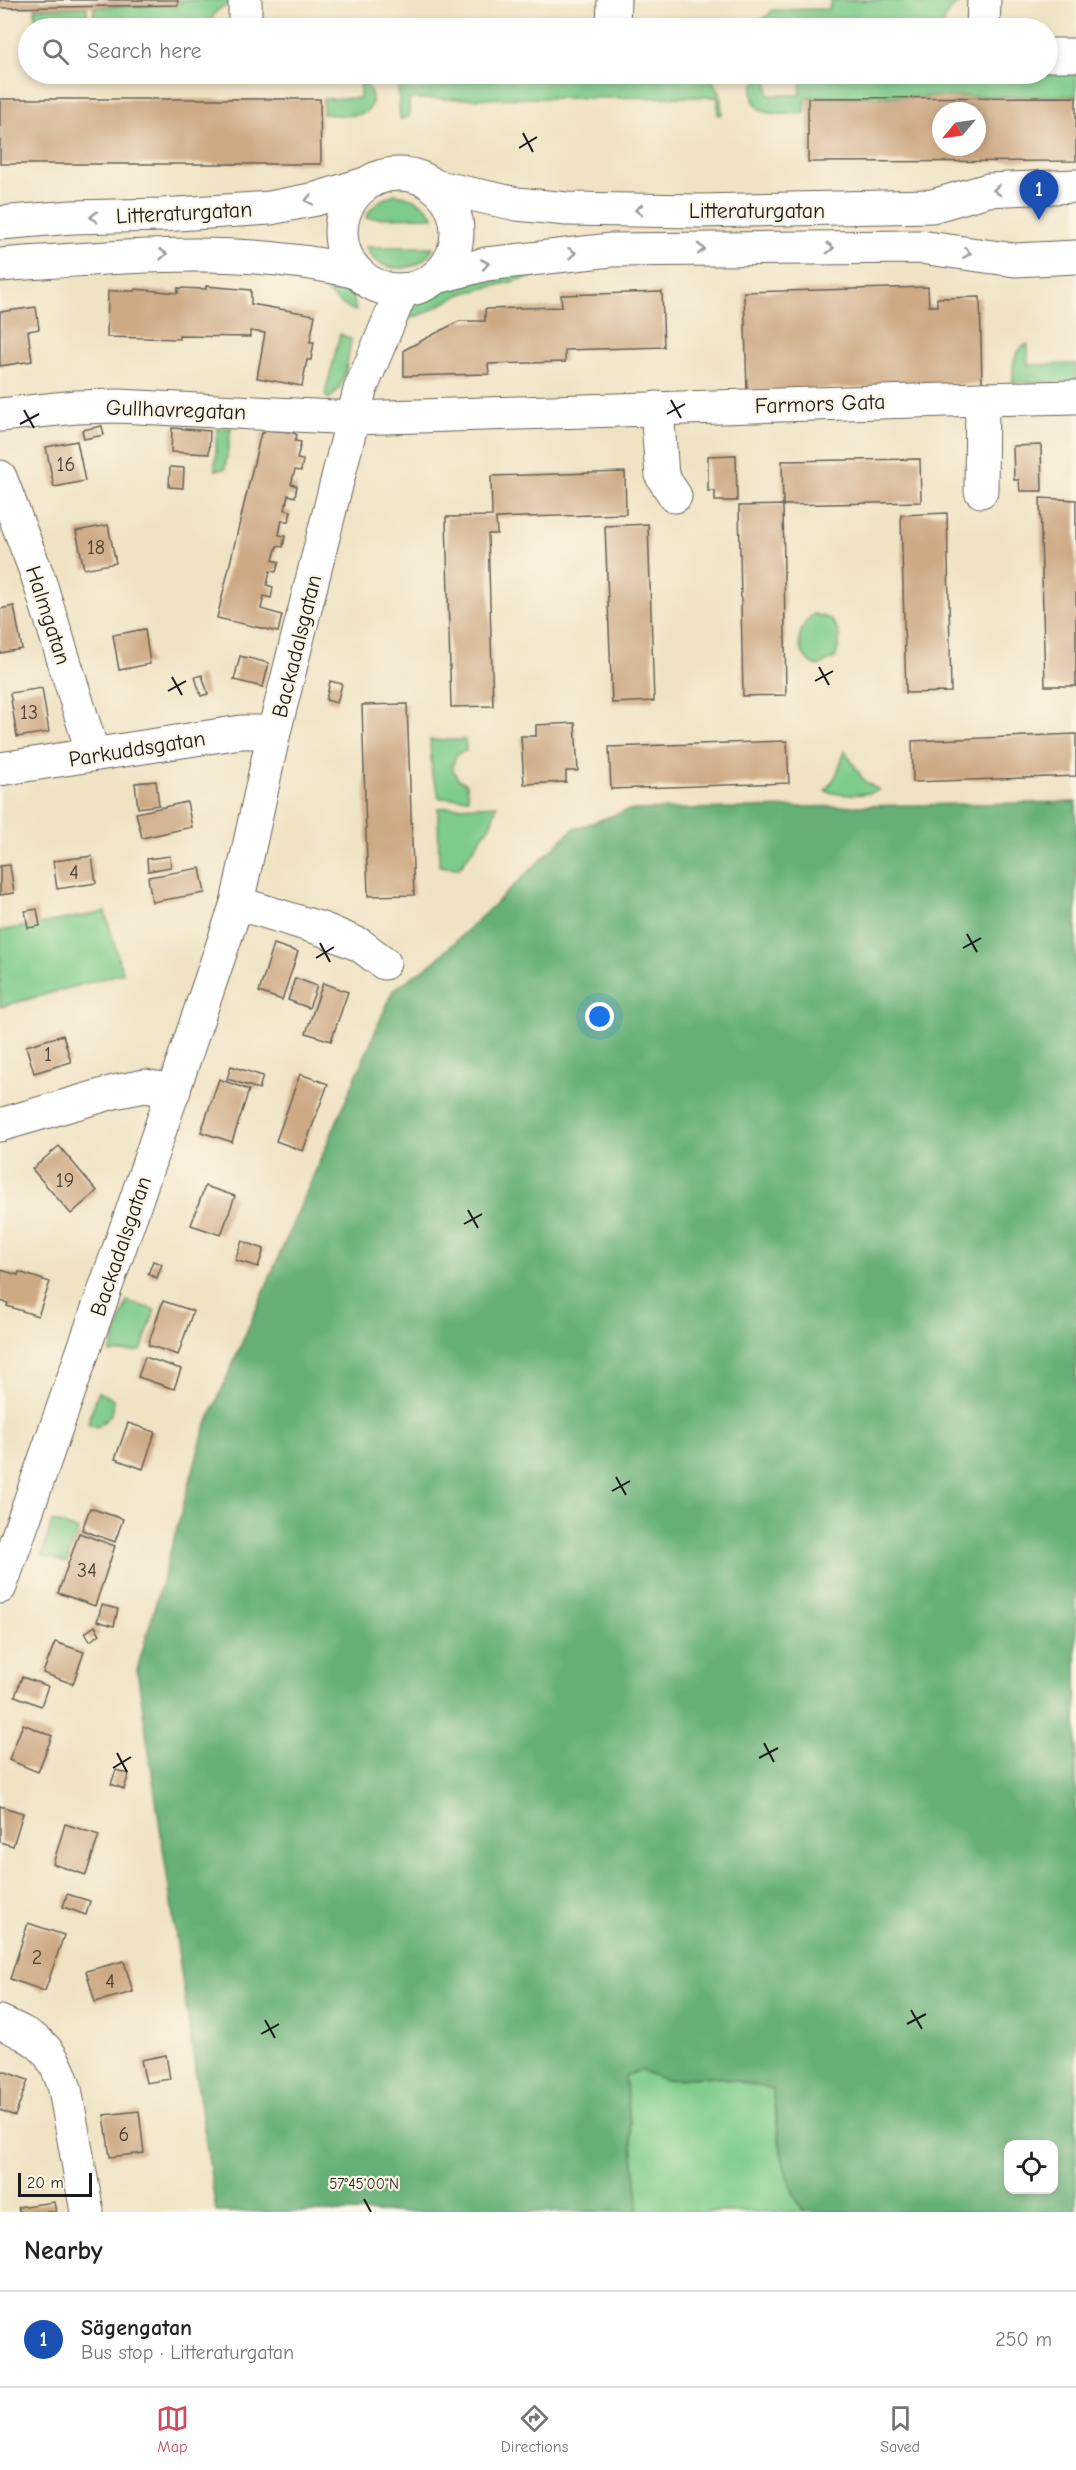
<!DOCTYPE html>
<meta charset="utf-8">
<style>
:root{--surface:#fff;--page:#f6f6f6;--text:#202124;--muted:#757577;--line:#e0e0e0;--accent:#d1495b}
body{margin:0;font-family:"Comic Neue",sans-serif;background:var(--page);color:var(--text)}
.controls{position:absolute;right:18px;bottom:18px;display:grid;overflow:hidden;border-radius:12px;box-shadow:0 3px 9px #0003}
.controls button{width:54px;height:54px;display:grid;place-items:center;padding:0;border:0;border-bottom:2px solid var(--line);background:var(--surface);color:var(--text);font:30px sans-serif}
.compass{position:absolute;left:932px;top:102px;width:54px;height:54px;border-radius:50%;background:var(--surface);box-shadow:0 3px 9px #0003;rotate:241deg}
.scale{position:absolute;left:18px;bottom:15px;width:74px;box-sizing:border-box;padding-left:6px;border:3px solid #1c1c1c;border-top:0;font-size:16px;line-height:21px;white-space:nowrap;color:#1c1c1c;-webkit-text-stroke:4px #fcf5e5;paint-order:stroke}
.you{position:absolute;left:600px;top:1017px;width:21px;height:21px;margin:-15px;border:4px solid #fff;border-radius:50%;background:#1a73e8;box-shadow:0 0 0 9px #1a73e833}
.badge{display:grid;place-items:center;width:39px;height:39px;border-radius:50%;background:var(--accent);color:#fff;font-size:20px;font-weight:700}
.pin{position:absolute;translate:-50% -50px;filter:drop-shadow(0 2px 3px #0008)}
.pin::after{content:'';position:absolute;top:32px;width:21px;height:18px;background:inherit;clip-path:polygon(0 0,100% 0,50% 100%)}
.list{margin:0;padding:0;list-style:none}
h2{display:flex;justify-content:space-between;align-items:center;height:78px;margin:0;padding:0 24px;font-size:26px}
h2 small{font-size:20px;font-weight:400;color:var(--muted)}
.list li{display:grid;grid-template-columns:39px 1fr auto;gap:18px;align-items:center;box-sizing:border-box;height:96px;padding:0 24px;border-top:2px solid var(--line)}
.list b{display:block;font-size:22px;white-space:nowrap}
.list p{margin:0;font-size:20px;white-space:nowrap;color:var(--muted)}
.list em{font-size:20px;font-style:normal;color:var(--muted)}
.icon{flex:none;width:33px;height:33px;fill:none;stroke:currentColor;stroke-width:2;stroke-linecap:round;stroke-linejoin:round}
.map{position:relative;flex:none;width:1076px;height:2212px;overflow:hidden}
.search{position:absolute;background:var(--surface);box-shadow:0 3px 9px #0003;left:18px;right:18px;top:18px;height:66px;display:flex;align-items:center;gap:15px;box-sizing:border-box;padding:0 21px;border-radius:33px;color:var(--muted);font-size:22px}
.sheet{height:174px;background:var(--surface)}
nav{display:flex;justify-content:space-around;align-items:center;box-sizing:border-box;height:84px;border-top:2px solid var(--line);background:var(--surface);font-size:16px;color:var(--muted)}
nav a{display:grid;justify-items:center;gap:3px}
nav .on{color:var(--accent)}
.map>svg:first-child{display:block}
</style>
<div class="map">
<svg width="1076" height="2212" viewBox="0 0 1076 2212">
<rect width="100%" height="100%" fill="#fcf5e5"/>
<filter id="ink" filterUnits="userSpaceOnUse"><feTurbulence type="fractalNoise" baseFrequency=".0167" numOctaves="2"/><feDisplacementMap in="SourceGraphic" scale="12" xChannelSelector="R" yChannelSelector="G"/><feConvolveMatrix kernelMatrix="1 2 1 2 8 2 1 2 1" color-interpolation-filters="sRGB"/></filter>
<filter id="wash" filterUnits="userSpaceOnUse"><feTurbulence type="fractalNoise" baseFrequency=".008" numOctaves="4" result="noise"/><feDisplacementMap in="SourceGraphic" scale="24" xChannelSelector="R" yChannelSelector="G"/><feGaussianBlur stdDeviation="1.35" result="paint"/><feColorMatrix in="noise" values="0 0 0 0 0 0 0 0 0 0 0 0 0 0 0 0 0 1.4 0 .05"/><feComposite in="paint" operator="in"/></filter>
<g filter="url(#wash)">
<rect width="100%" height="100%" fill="#f0e3c4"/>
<g fill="#7ecc8b" stroke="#4d7454" stroke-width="1.5">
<path d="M178,0H237C221,8 213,8 210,28H93L94,7L177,5Z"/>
<path d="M831,0H915L916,3L922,5L929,0H967C952,4 945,13 943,28H747L768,15L772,10L829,9Z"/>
<polygon points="87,7 87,28 35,28 35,8"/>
<path d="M1048,71H1076V96L806,97L805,113C792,114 774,116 763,111C747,103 749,76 767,77L769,95H800L801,74H1048Z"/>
<polygon points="420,74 708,74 720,92 722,114 718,115 718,97 409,99 409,117 400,119 398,88 410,77"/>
<path d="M362,81C368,85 371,90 372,97C374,123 338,114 323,114V99L360,98V83Z"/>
<path d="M395,194C412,196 425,203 434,217L366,218C372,204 380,200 395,194Z"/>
<path d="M366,247H433C422,275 376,275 366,247Z"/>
<polygon points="533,268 543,274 461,294 423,314 403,320 415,305 438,288"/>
<path d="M316,279C338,282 353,285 356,311C344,308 321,289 316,279Z"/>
<path d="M340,334L351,339C348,356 346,391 328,399L325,395Z"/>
<path d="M1028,344V365L1076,364V382H1013C1012,368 1013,350 1028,344Z"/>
<polygon points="217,428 231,428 225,469 215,470"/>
<path d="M814,614L830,619C842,631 841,643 835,658L818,666C794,657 794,628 814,614Z"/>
<polygon points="430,740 465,740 466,751 457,754 452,767 458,779 467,784 468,798 439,798 437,786 432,776"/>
<path d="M845,751L864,781L879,790C863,796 841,796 825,791L836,776Z"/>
<polygon points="497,805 491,824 461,866 459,868 439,866 438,808"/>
<polygon points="105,912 123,973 0,1007 0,931"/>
<polygon points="127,1301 155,1310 141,1351 110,1353"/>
<path d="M98,1392L113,1399C116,1412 107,1420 97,1427L88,1423Z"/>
<polygon points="52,1521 78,1530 66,1563 42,1555"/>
<path d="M641,2070L664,2080L715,2076L772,2089C778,2129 780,2178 804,2212H639L625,2076Z"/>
</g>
<path fill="#66b077" stroke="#41664a" stroke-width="1.5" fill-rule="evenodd" d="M1076,802V2212H804C780,2177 779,2129 772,2089L715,2076L664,2080L641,2070L625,2076L639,2212H216L137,1670L204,1431L393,990L435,961L572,830L628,810ZM1008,2144H1054V2190H1008Z"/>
<g id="blocks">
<g fill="#cda984" fill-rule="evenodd">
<polygon points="0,0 178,0 178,5 0,8"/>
<path d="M1076,97V161L808,162V98ZM941,111H977V147H941Z"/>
<polygon points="0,99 320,99 321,164 0,164"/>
<polygon points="206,286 251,290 251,304 315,315 310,342 314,342 311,360 307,360 302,386 257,378 265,333 250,331 250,337 179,336 179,339 107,337 108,291 135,291 135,289 178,293 178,288 206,289"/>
<polygon points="928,287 929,306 937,306 937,298 980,297 982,384 747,391 744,292"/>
<polygon points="662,292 664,347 565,350 565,362 488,364 489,374 404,376 404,350 459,321 485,321 485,309 562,307 561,295"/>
<polygon points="36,307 39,329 28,331 32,361 0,366 0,312"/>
<polygon points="102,426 104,435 84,439 82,430"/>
<polygon points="172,428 210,431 209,454 171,452"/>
<polygon points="265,430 292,432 297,435 295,441 301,442 297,459 303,460 301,471 295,470 291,484 297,486 295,497 288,495 285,510 291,511 289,522 282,520 279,535 285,536 283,547 277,546 273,560 279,562 276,572 270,571 267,585 273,587 271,598 264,596 261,609 282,615 278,632 217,618 261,433 264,433"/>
<polygon points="77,441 85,481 54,487 46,447"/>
<polygon points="1041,445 1042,491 1020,491 1019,480 1014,480 1013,446"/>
<polygon points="736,455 737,501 715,501 715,491 708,491 708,456"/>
<polygon points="920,459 921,502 783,505 782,461"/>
<polygon points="170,467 184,468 183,488 169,487"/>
<polygon points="625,472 626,514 496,518 497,534 488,534 493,706 451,707 446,517 492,516 491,476"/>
<polygon points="1040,498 1076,500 1076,686 1045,686"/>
<polygon points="783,505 786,695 743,696 739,506"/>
<polygon points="947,513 951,692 906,693 901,515"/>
<polygon points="648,524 654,701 612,703 605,526"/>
<polygon points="108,525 116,563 84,569 76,531"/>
<polygon points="14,606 22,649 0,653 0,609"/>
<polygon points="145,629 150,664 119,670 113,635"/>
<polygon points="240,656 269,663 263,687 234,680"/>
<polygon points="202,675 208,694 201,696 195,677"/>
<polygon points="330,681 342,684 337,703 326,700"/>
<polygon points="42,688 49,732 17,737 10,693"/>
<polygon points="407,704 414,895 368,896 362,705"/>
<polygon points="575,723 578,771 566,771 566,782 524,784 521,736 536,736 536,725"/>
<polygon points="1076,734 1076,776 913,782 912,741"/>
<polygon points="787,741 789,783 611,789 609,747"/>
<polygon points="156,781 159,805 138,808 135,783"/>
<polygon points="187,802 192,827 142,838 136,813"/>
<polygon points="92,856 96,883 57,889 53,861"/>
<polygon points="170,856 171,867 148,871 147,859"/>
<polygon points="10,865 14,893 0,895 0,866"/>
<polygon points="200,868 205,893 152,902 148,877"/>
<polygon points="37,909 40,926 28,928 25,911"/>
<polygon points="274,944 298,952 282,1000 259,992"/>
<polygon points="295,978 317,986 309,1008 288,1000"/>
<polygon points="323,983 348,992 331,1041 306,1033"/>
<polygon points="63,1035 71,1062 34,1073 26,1046"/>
<polygon points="231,1066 263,1076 259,1089 227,1079"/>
<polygon points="300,1074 328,1084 303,1151 276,1141"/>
<polygon points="219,1079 249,1090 232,1142 201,1132"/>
<polygon points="59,1146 97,1191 71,1214 32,1169"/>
<polygon points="205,1186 235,1196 221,1235 191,1225"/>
<polygon points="242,1241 264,1249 258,1267 235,1260"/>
<polygon points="153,1261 162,1264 157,1278 148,1274"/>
<polygon points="1,1270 18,1275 19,1272 50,1282 38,1316 7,1306 8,1303 0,1301"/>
<polygon points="163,1301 193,1311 178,1355 148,1345"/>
<polygon points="145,1357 181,1369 174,1389 138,1377"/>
<polygon points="128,1423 155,1432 143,1469 115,1459"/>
<polygon points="90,1508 123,1519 115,1542 82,1530"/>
<polygon points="79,1533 115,1546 95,1606 58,1593"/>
<polygon points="102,1605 118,1609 114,1626 97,1621"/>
<polygon points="95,1626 100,1634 90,1641 85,1633"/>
<polygon points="55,1642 84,1652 73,1684 43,1673"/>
<polygon points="22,1677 48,1686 41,1706 15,1696"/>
<polygon points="23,1724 52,1736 38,1772 9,1760"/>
<polygon points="116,1770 129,1774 124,1789 111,1784"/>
<polygon points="0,1806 23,1813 13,1846 0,1842"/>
<polygon points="65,1824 99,1835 86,1875 53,1864"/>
<polygon points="67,1894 90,1901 86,1915 63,1907"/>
<polygon points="28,1923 64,1935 45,1991 10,1979"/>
<polygon points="124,1961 133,1992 95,2002 86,1971"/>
<polygon points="166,2055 170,2079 146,2083 141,2060"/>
<polygon points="0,2070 28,2080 15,2116 0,2110"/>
<polygon points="139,2111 144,2153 110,2157 104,2115"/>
<polygon points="54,2202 56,2212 19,2212 18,2207"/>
</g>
</g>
</g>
<g filter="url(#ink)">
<use href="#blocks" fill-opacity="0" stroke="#666257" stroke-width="1.5"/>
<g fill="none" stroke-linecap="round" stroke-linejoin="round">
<g stroke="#666257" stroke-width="35">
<g id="minor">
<polyline points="245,28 245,0"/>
<polyline points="613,28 614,0"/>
<polyline points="983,28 984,0"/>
<polyline points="1048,55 1076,55"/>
<circle cx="399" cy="232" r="58"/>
<polyline points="438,187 517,204 567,209 698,211 932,206 988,190 1076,186"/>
<polyline points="0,223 72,217 162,215 270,208 316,199 365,184"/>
<path d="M0,265C119,257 239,244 357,272"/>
<polyline points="437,277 486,264 611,250 920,247 1015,260 1076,257"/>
<polyline points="657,408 662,476 675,496"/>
<polyline points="0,415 76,407 119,406 353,418 982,399"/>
<polyline points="0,477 38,577 93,754"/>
<polyline points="981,491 982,399 1076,397"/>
<polyline points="0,769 241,732 274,732"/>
<polyline points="237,903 322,929 360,945 384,963"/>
<polyline points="0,1125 114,1092 145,1086 174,1091"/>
<polyline points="0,1587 131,1215 237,903 274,732 360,390 402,290"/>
<path d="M0,2022C39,2040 52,2046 65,2089L87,2212"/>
</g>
</g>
<use href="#minor" stroke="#fff" stroke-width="33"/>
</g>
<defs><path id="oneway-chevron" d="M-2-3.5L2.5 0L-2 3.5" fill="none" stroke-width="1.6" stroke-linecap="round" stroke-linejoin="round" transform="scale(1.5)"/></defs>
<g stroke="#999">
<use href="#oneway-chevron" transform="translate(997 190) rotate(178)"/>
<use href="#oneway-chevron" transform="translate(309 200) rotate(168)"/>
<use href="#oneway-chevron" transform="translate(639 210) rotate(-180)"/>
<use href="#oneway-chevron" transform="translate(94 217) rotate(179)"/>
<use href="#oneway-chevron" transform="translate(830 248)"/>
<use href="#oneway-chevron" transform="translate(701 249)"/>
<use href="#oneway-chevron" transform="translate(572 253) rotate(-5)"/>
<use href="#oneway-chevron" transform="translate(967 253) rotate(8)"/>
<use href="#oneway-chevron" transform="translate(163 254) rotate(-4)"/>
<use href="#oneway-chevron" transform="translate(485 264) rotate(-10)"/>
</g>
</g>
<path fill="none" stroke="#1c1c1c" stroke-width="2" d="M523,133L533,152M519,148L537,137M671,400L681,418M24,410L34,428M667,414L685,404M20,424L39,414M819,667L829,685M172,677L182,695M815,681L833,671M168,691L186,681M967,934L977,952M320,943L330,962M963,948L981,938M316,958L334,947M468,1210L478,1228M464,1224L482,1214M616,1477L626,1495M612,1491L630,1481M764,1743L774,1762M117,1753L127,1772M759,1758L778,1748M113,1768L131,1757M911,2010L922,2029M265,2020L275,2038M907,2024L926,2014M261,2034L279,2024M364,2199L371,2212"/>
<g text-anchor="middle" stroke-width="4.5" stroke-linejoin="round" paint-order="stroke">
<g font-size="20" fill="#483f36">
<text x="66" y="471">16</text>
<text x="96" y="554">18</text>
<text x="29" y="719">13</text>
<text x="74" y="879">4</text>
<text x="48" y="1061">1</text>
<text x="65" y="1187">19</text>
<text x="87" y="1577">34</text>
<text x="37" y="1964">2</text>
<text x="110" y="1988">4</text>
<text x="124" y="2141">6</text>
</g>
<g font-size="22" fill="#1c1c1c" stroke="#fcf5e5">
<text x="757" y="218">Litteraturgatan</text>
<text transform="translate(184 212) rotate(-3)" y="8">Litteraturgatan</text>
<text transform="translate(820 403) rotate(-2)" y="8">Farmors Gata</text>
<text transform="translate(176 409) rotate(2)" y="8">Gullhavregatan</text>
<text transform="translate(49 615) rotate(72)" y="8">Halmgatan</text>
<text transform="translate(296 646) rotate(-76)" y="8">Backadalsgatan</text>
<text transform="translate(137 748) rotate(-9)" y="8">Parkuddsgatan</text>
<text transform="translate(120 1246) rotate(-71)" y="8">Backadalsgatan</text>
</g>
</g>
<g font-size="15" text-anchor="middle" fill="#1c1c1c" stroke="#fcf5e5" stroke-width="4.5" stroke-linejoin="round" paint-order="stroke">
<text x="364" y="2189">57°45'00"N</text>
</g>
</svg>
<div class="controls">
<button><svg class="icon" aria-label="locate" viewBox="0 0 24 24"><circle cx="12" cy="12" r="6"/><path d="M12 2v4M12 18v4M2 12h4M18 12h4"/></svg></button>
</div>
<svg class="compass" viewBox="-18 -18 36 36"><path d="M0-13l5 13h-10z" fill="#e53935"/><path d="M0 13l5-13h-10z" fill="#757577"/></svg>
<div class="scale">20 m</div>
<div class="you"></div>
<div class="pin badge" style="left:1039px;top:220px;background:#1a4fb4">1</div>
<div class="search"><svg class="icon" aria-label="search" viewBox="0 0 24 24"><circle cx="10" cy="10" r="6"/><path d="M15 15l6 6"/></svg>Search here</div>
</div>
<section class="sheet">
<h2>Nearby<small></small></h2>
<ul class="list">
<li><span class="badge" style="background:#1a4fb4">1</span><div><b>Sägengatan</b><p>Bus stop · Litteraturgatan</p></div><em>250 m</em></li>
</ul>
</section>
<nav>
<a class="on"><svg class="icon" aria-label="map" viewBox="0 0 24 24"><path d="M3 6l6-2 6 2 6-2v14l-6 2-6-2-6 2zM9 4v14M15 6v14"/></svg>Map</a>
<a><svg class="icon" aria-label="directions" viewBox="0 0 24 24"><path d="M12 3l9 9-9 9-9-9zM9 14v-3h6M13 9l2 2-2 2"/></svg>Directions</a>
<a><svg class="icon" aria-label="saved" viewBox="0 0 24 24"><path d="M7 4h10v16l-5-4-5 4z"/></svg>Saved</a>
</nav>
